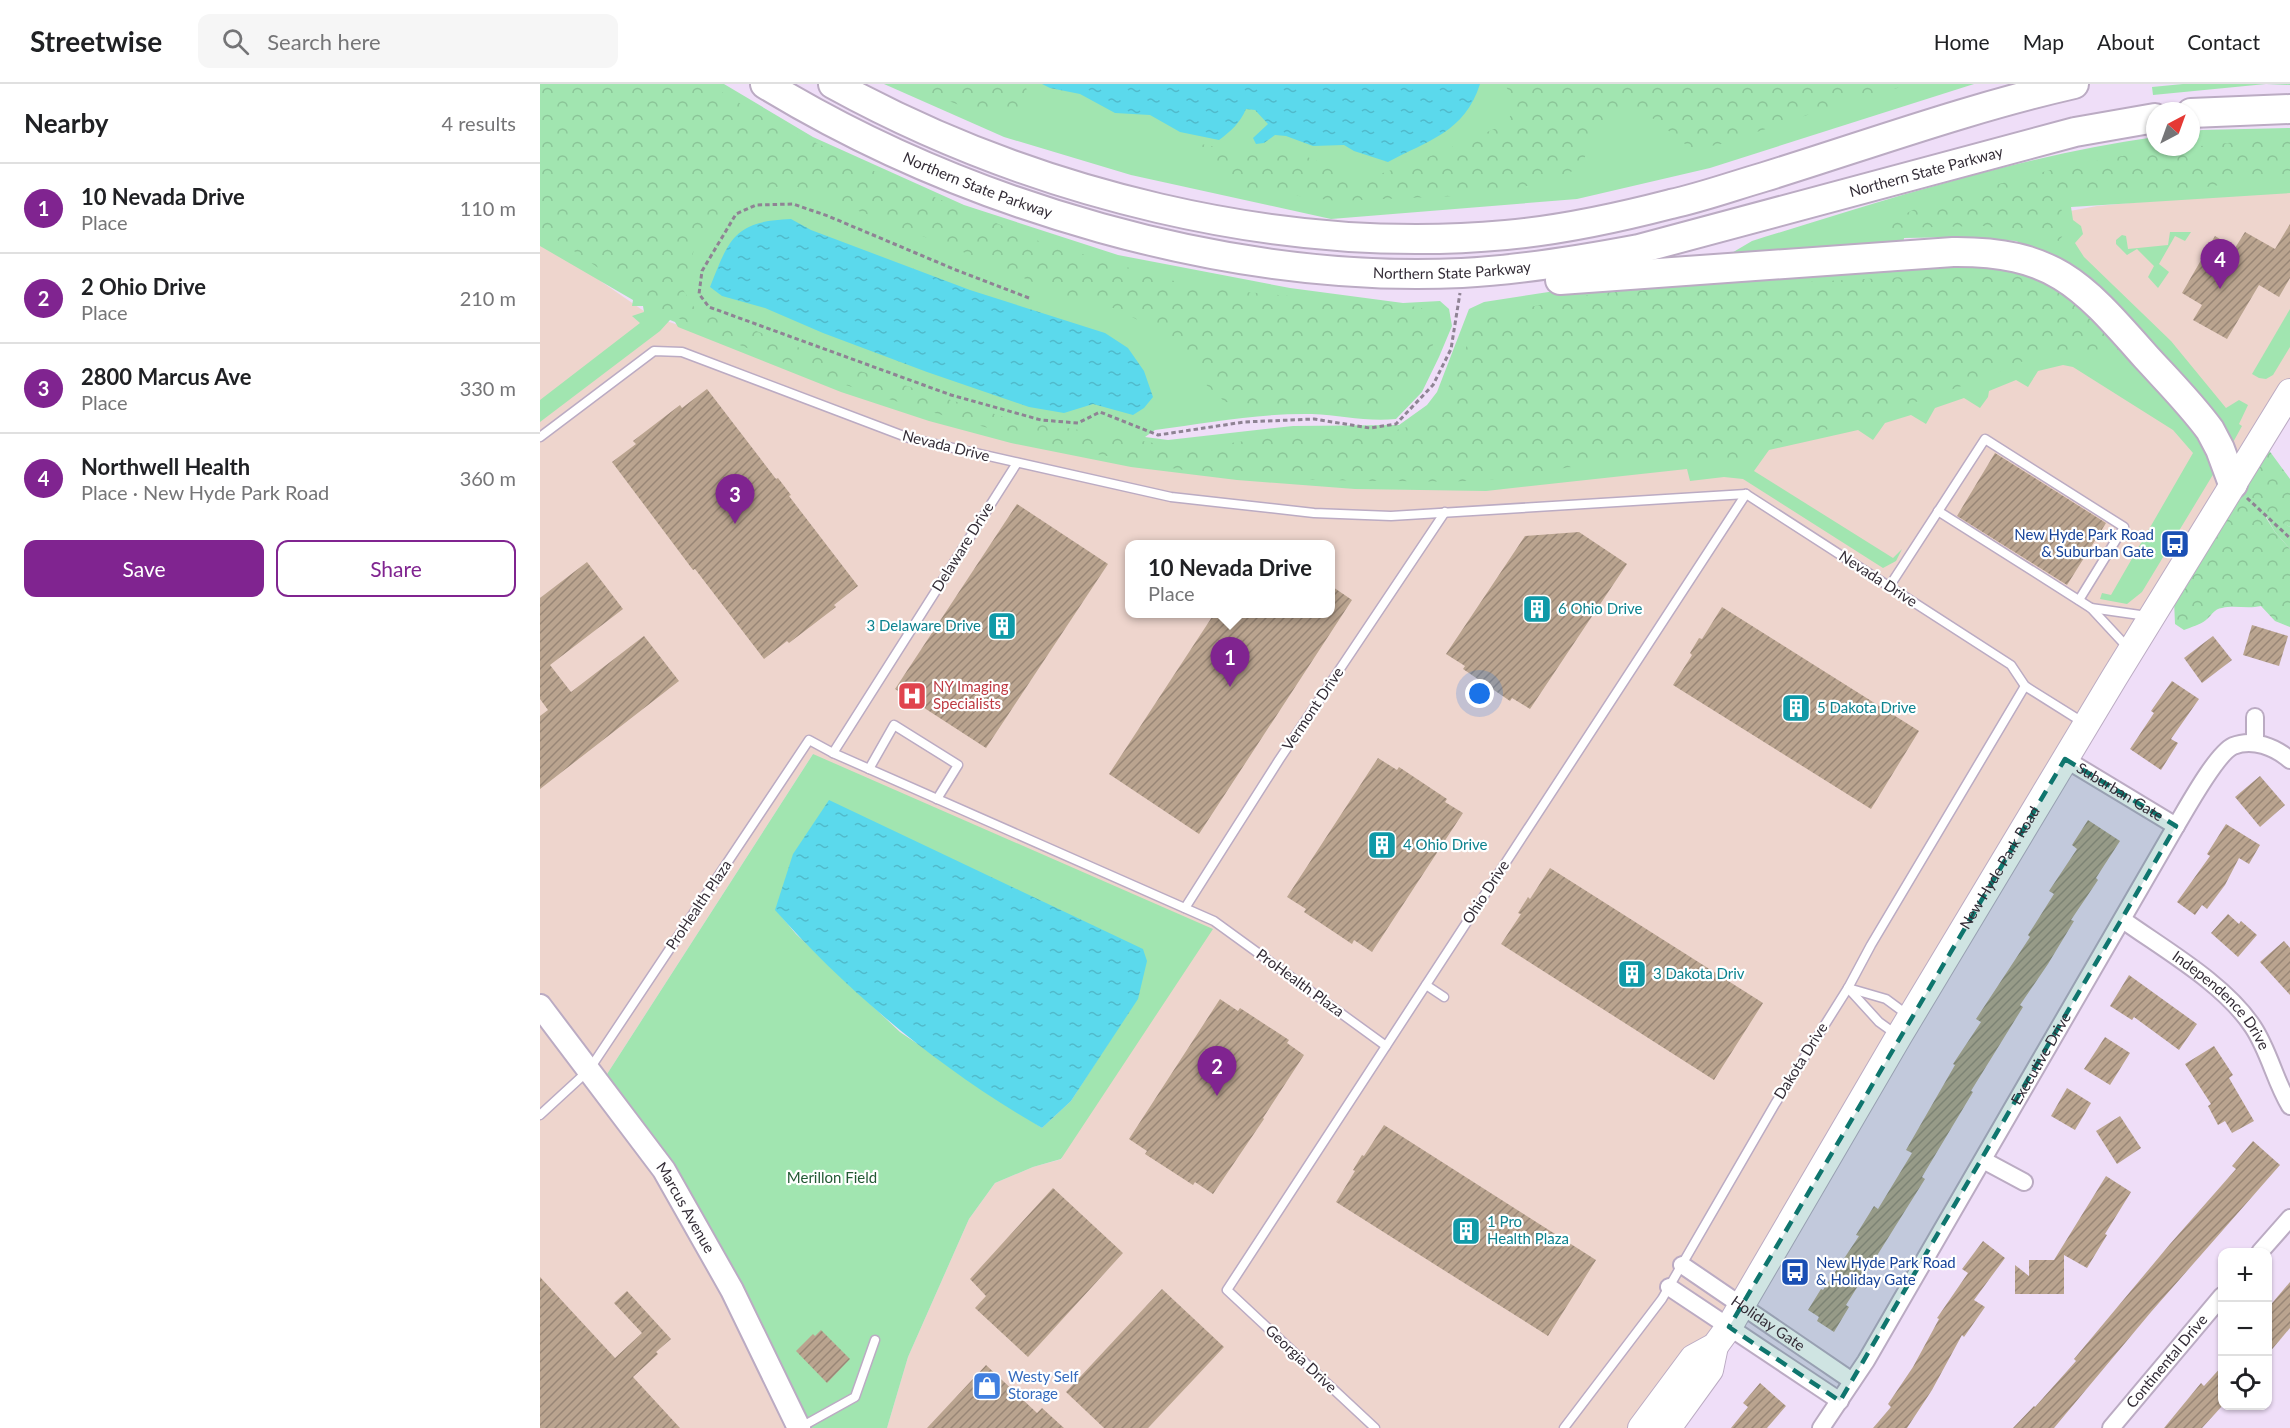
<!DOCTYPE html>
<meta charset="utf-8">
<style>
:root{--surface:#fff;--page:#f6f6f6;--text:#202124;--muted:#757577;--line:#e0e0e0;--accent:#802490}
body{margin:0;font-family:Lato,sans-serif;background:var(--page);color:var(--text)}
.controls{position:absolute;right:18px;bottom:18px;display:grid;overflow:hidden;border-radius:12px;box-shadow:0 2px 4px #0004}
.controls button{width:54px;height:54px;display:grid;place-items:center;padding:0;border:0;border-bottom:2px solid var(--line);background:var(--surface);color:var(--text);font:30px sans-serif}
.compass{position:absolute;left:1606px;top:18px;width:54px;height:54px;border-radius:50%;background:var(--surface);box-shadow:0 2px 4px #0004;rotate:41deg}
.you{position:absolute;left:940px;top:610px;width:21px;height:21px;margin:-15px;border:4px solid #fff;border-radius:50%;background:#1a73e8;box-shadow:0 0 0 9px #1a73e833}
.badge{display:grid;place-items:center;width:39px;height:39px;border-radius:50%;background:var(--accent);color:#fff;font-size:20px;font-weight:700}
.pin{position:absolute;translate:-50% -50px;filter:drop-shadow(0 2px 3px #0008)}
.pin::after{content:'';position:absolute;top:32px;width:21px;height:18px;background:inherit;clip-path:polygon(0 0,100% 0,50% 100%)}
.popup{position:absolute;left:585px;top:456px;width:210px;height:78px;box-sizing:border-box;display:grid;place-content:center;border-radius:12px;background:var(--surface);filter:drop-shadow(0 2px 4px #0005);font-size:20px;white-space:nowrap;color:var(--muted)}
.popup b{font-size:22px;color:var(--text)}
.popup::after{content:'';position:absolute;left:50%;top:100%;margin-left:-12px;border:12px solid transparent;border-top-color:var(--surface)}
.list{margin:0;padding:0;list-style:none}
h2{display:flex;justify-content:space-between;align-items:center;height:78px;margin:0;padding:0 24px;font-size:26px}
h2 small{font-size:20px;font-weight:400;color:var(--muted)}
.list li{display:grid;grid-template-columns:39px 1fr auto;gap:18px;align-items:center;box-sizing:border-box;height:90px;padding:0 24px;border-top:2px solid var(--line)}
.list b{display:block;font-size:22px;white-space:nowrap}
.list p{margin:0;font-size:20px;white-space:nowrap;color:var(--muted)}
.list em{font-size:20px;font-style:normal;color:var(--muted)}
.actions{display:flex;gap:12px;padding:18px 24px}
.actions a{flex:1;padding:14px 0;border:2px solid var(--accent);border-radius:12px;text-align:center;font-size:21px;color:var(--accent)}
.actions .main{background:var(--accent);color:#fff}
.icon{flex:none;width:33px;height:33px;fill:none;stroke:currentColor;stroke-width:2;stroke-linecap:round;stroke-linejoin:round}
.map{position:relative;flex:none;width:1750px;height:1344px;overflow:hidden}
header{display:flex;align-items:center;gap:36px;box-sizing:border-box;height:84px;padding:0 30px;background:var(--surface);border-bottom:2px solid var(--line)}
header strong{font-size:28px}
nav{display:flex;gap:33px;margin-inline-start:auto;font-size:21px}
.search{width:420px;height:54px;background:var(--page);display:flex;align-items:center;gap:15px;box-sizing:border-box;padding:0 21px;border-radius:12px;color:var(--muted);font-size:22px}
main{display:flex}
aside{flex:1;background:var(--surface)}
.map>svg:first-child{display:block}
</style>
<header>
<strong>Streetwise</strong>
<div class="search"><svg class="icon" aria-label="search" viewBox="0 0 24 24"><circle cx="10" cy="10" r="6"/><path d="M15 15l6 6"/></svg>Search here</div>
<nav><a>Home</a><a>Map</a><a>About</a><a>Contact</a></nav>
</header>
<main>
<aside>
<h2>Nearby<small>4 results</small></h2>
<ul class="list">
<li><span class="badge">1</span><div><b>10 Nevada Drive</b><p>Place</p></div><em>110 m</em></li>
<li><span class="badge">2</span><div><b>2 Ohio Drive</b><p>Place</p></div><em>210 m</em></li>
<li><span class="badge">3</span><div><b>2800 Marcus Ave</b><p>Place</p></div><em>330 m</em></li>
<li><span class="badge">4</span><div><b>Northwell Health</b><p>Place · New Hyde Park Road</p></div><em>360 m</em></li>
</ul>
<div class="actions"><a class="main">Save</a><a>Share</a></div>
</aside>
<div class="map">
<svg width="1750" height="1344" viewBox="0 0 1750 1344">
<defs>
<pattern id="forest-crowns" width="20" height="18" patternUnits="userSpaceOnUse" patternTransform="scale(1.5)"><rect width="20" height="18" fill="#a1e5b0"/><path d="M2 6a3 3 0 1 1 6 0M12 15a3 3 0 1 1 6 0" fill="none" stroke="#8bc598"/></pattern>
<pattern id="water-ripples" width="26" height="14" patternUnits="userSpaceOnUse" patternTransform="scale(1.5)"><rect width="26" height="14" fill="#5bd9ec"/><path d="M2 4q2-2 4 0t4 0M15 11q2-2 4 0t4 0" fill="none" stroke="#50bacb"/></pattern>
<pattern id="building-hatch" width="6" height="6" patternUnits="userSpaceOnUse" patternTransform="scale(1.5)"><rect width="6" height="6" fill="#baa48f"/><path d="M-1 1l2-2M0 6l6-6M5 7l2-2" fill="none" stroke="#988676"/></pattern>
</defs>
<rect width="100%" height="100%" fill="#efdef8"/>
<path fill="#eed5cd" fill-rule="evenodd" d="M1750,104V308L1115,1344H347L368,1273L429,1135L455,1099L493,1083L522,1075L273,670L60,1001L124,1086L259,1344H0V155L111,232L446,342L589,358L1056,368L1524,278L1492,134L1557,122ZM590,460H790V530H590Z"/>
<g fill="#a1e5b0" fill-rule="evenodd">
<path d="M0,0H184L273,53L424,121L578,171L750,204L863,219L900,217L909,225L912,242L899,273L882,308L856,335C826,338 801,331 772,330C720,329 667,339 615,346L605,353L628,356L753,342L859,341L887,321L897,308L929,225L944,218L1087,196L1460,175L1491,181L1644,323L1677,384L1602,508L1587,520L1560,515L1562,509L1571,511L1653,369L1633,346L1533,283L1523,281L1498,287L1488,303L1476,296L1449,307L1448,313L1440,324L1424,314L1395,324L1386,340L1371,331L1345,339L1333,356L1318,346L1229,366L1214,387L1353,474L1362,465L1356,477L1343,484L1203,395L1184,393L1150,397L1147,385L946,407L815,405L697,396L591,383L471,359L389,337L301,308L138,243L135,238L130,236L120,247L0,338V316L100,239L92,232L104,228L103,222H92L93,216L0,162Z"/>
<polygon points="344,0 1434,0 1170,84 1037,115 791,135 591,91 464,53"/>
<polygon points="1643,0 1750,0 1750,1 1726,0 1613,11 1612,3"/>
<path d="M1750,44V109L1531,123L1533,136L1541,142L1543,150L1535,159L1544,173L1631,257L1686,324L1699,316L1708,321L1699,340L1702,342L1691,362L1510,172L1476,157L1423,153L1364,154L1363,161L1190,170L1212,157C1342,117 1480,72 1615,53V63H1651V48L1662,46Z"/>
<polygon points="1630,148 1651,148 1645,157 1635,152 1619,180 1629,188 1618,204 1608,193 1614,182 1597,165 1587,171 1576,160 1576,156 1582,151 1586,152 1588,165 1628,161"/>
<polygon points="1750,225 1750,263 1733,291 1726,295 1719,294 1712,290"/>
<polygon points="1723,427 1750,443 1750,465 1735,448"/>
<path d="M273,670L673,845L521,1075L493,1083L455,1099L429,1135L368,1273L347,1344H259L192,1206L60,1001ZM236,826L569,958L531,1017L502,1044L360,948L256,850Z"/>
</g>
<g fill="url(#forest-crowns)">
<path d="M0,0H169L217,30L344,92L501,158L658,204L879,223L896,232L900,243L882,288L858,314L827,324L789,325L685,318L661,296L643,260L577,225L521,211L451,179L255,102L234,103L196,114L154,166L142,204L154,223L317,286L464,333L648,365L740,352L830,354L884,338L900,322L936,241L952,231L1057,209L1479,187C1494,195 1510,202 1525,211C1553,228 1601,280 1619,308L1580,276L1562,265L1543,268L1508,266L1450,292L1339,331L1228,362L1214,373L1189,384C1124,359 1023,387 955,395C918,399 879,397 842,397C795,396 746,396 699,392C631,387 562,372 496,356C375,327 256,288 142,236C91,213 49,173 0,146Z"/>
<path d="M371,0H483L491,11C485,16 476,26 469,28C443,36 395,11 371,0Z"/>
<polygon points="964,0 1374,0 1324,12 1178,61 1150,64 1114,35 1088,25 1068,30 1054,51 1044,75 1024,95 939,111 797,117 698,104 668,76 661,60 685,65 753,67 823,96 886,74 966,40 977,19"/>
<path d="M1750,52V91L1659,104L1542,107L1520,121C1525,138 1530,142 1519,157L1483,147L1443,142L1346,144L1367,129L1385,120L1514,85L1598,69Z"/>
<path d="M1720,354L1750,395V443L1723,429L1735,448L1750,465V543L1735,537L1721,522C1708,525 1694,521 1682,524C1674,525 1672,531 1666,536C1660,541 1651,543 1644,546L1635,540L1634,516Z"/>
</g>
<g fill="url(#water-ripples)">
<path d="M502,0H940C925,48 887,57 848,78L814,67L804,61L773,62L746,52L735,51L724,59L716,60L713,54L728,40L715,26L706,25C700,39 691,47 679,56L640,48L610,31L575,29L540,10L510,4Z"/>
<path d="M251,135L271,146L430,206L565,249L588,264L604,287L613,313L604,324L593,331L553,320L524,329L489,323L387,288L283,249L225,224L182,212L170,203C189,155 194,137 251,135Z"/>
<path d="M289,716L603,865L607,877L598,915L531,1017L502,1044C403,987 311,912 235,826L253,770Z"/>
</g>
<g fill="url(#building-hatch)">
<polygon points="1750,140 1750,194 1739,213 1719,201 1687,255 1653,236 1662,221 1642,209 1675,152 1695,164 1705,148 1735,165"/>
<polygon points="167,305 236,395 238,394 251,411 249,412 318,502 294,521 296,523 249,559 247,557 224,575 155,485 153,486 72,378 96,360 93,357 140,321 142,324"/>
<polygon points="1455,369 1566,439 1527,501 1417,432"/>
<polygon points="477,420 568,480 446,664 355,605"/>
<polygon points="1039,448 1087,480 990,625 972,614 970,617 923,585 925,582 906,570 985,452"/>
<polygon points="47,478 83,525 10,581 31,608 104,552 139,597 0,705 0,632 8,626 0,615 0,514"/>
<polygon points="790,501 812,516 659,750 569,690 674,530 790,530"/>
<polygon points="1182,523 1379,647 1331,725 1133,601 1152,571 1150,569 1159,554 1162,555"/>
<polygon points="1712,541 1748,552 1739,582 1703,571"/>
<polygon points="1673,552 1692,576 1662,599 1644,574"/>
<polygon points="1632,597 1659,615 1631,655 1638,659 1621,686 1590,665 1614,629 1611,627"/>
<polygon points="838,674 857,686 859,683 907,715 905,718 923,729 832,868 814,856 812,860 764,828 766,825 747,813"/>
<polygon points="1720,692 1745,721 1720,743 1695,713"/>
<polygon points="1548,736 1580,757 1556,794 1558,796 1531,836 1534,837 1508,880 1480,921 1483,923 1431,1007 1433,1008 1382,1093 1385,1095 1306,1221 1309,1223 1294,1248 1277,1237 1279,1233 1268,1226 1281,1205 1283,1206 1319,1152 1316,1151 1334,1122 1338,1125 1372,1069 1366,1066 1415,981 1413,980 1441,938 1436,935 1490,853 1488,851 1514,810 1509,807 1537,765 1532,761"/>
<polygon points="1686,740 1720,761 1709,780 1699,774 1685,801 1667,825 1662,821 1655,831 1637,818 1670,772 1667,770"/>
<polygon points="1010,784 1223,919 1174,996 961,860 981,830 978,829 988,813 990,815"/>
<polygon points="1688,830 1699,840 1701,837 1717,851 1698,873 1671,849"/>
<polygon points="1744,857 1750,864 1750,911 1720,878"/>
<polygon points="1589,891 1657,940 1639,966 1594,933 1592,936 1570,922"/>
<polygon points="680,915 698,927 700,924 749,956 747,959 764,971 723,1034 724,1035 673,1110 655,1098 653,1101 605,1070 607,1067 589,1055"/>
<polygon points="1565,953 1590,969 1570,1001 1544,985"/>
<polygon points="1674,962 1693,991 1689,994 1714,1037 1692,1049 1685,1037 1678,1041 1668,1022 1671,1020 1645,980"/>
<polygon points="1527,1004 1551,1019 1535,1046 1511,1032"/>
<polygon points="1580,1032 1601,1064 1577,1080 1556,1047"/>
<polygon points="844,1041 1056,1176 1008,1252 796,1118 815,1087 813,1086 822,1071 824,1072"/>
<polygon points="1713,1057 1740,1081 1611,1228 1514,1344 1473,1344 1494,1322 1495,1323 1536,1277 1534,1275 1630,1160 1696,1085 1692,1082"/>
<polygon points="1566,1092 1591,1108 1565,1150 1567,1151 1547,1184 1524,1171 1524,1210 1475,1210 1475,1181 1489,1192 1489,1176 1514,1176"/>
<polygon points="513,1104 583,1169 488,1273 435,1224 446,1212 430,1195"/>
<polygon points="1443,1157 1465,1174 1434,1216 1445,1223 1424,1253 1422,1251 1392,1306 1367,1344 1333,1344 1351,1323 1348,1320 1373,1283 1399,1235 1397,1234 1428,1189 1422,1185"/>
<polygon points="0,1193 75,1274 102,1249 74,1219 87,1207 131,1255 116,1268 118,1270 93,1293 140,1344 0,1344"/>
<polygon points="1750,1198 1750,1244 1728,1270 1728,1224"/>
<polygon points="622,1205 684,1263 608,1344 564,1344 526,1308"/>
<polygon points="281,1246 310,1275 287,1299 256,1267 273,1250 275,1252"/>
<polygon points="446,1281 497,1329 502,1324 524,1344 387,1344"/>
<polygon points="1683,1281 1683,1321 1662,1344 1624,1344 1661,1299 1664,1302"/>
<polygon points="1220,1299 1246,1322 1227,1344 1191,1344 1208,1323 1203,1319"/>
</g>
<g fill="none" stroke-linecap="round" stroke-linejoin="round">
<g stroke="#bbabc3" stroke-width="11">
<g id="service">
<polyline points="0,353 114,267 142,268 369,354 631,413 774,429 851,432 1206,410"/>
<polyline points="1206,410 1471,581 1485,602 1544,639"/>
<polyline points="1398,427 1551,524 1589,565"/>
<polyline points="1349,503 1445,355 1584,443 1539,516"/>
<polyline points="1551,524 1607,532"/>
<polyline points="293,669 477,379"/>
<polyline points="329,685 354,641 418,681 397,715"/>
<polyline points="645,824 739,676 905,428"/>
<polyline points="886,901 904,913"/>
<polyline points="1308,904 1339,938 1357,951"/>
<polyline points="1308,904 1346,915 1369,932"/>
<polyline points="0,1031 49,986 269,656 293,669 674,837 846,962"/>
<polyline points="261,1343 315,1313 335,1256"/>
<polyline points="835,1344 687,1206 1206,410"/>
<polyline points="1024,1344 1122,1215 1235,1020 1308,904 1331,861 1485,602"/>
</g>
</g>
<g stroke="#bbabc3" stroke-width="20">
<g id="minor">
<polyline points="1715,659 1715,633"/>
<path id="s1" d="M1525,675L1636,742"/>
<path id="s2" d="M1583,836C1625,866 1685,900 1713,943C1729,967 1735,997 1750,1022"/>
<polyline points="1443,1076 1484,1098"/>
<polyline points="1720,1168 1750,1134"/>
<path id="s3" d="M1142,1181L1312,1297"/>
<polyline points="1129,1203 1300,1317"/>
<path id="s4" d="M1281,1344L1326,1277L1636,742C1647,724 1676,670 1693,662C1713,654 1735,663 1750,676"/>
<path id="s5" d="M1571,1344L1682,1212"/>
</g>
</g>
<g stroke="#bbabc3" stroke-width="26">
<g id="secondary">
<path id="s6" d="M0,922L124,1086L192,1206L259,1344"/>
</g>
</g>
<g stroke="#bbabc3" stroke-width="28">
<g id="primary">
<path id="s7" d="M1101,1344L1153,1274L1175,1262L1189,1243L1359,952L1574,594L1750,308"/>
<polyline points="1128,1344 1170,1286 1175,1262"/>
</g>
</g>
<g stroke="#bbabc3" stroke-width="32">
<g id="motorway">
<path id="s8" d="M225,0C424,121 689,200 922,189C982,186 1041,176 1099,165L1535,48L1615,34"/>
<path d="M293,0C491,109 740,172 966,151C1022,146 1077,134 1131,120C1163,113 1193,102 1224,93C1327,61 1429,24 1534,0"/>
<polyline points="1651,29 1750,25"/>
<path d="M1020,196L1413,168C1515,167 1543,202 1606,273C1628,297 1651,320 1670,346L1680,365L1693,400"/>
</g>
</g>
<g stroke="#8f8394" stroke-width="3" stroke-dasharray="4.5 3" stroke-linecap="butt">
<polyline points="489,214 416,186 288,132 253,120 216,121 196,130 162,187 159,210 169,223 411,311 501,336 538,339 560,328 618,351 704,338 774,335 830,344 856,340 893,301 911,265 920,209"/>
<polyline points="1707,414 1750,454"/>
</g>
<use href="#service" stroke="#fff" stroke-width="8"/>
<use href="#minor" stroke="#fff" stroke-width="16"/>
<use href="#secondary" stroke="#fff" stroke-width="22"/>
<use href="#primary" stroke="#fff" stroke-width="26"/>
<use href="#motorway" stroke="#fff" stroke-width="28"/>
</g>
<path fill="#0f766e" fill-opacity="0.2" stroke="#0f766e" stroke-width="4.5" stroke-dasharray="12 8" stroke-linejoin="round" d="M1525,675L1636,742L1300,1317L1189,1243Z"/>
<defs>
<g id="bus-square" transform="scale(1.5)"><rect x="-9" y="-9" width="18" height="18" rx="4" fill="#1a4fb4" stroke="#fff"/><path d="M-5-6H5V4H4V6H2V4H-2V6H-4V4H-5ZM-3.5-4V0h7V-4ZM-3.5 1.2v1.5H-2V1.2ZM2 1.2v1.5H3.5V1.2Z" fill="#fff"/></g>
<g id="building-square" transform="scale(1.5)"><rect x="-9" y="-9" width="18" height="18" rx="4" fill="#0f9aa8" stroke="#fff"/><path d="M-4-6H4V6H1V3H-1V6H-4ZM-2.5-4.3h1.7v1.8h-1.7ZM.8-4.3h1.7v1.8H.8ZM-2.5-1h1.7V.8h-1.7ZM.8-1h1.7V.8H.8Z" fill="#fff"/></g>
<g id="hospital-square" transform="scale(1.5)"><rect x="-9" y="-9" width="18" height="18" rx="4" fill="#e0444e" stroke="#fff"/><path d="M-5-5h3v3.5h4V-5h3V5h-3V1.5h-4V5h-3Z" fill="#fff"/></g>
<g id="shop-square" transform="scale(1.5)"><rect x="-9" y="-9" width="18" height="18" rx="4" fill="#3f7fe0" stroke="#fff"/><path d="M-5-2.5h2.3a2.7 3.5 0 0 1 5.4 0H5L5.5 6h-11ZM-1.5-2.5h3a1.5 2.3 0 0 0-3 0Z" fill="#fff"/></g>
</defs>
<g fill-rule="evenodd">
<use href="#bus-square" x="1635" y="460"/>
<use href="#building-square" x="997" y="525"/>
<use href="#building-square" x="462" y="542"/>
<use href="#hospital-square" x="372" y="612"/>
<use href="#building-square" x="1256" y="624"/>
<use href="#building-square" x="842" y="761"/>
<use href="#building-square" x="1092" y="890"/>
<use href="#building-square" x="926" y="1147"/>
<use href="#bus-square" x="1255" y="1188"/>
<use href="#shop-square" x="447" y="1302"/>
</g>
<g text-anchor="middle" stroke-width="4.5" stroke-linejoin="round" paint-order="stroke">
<g font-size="15" fill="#332c36" stroke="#fff">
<text dy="5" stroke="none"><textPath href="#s8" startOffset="1208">Northern State Parkway</textPath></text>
<text dy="5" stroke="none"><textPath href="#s8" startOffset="236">Northern State Parkway</textPath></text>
<text dy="5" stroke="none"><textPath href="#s8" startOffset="722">Northern State Parkway</textPath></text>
<text transform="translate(406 362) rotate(14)" y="5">Nevada Drive</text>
<text transform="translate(423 463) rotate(-58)" y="5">Delaware Drive</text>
<text transform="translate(1338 495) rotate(33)" y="5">Nevada Drive</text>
<text transform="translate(773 625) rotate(-56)" y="5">Vermont Drive</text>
<text dy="5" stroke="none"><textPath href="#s1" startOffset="64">Suburban Gate</textPath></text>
<text dy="5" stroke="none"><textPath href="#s7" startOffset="669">New Hyde Park Road</textPath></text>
<text transform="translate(946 808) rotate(-57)" y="5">Ohio Drive</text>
<text transform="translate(159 821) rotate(-56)" y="5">ProHealth Plaza</text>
<text transform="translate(760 899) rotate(36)" y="5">ProHealth Plaza</text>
<text dy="5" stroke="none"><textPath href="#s2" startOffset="128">Independence Drive</textPath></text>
<text dy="5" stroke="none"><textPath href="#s4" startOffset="430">Executive Drive</textPath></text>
<text transform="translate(1261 977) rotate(-58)" y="5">Dakota Drive</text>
<text dy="5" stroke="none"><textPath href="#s6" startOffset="249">Marcus Avenue</textPath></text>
<text dy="5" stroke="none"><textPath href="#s3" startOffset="104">Holiday Gate</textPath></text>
<text transform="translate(761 1275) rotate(43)" y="5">Georgia Drive</text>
<text dy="5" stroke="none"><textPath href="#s5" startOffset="87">Continental Drive</textPath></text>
</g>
<g font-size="15" fill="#164399" stroke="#fff" text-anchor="end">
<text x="1614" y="456">New Hyde Park Road<tspan x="1614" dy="17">&amp; Suburban Gate</tspan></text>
<text x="1276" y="1184" text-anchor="start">New Hyde Park Road<tspan x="1276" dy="17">&amp; Holiday Gate</tspan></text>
</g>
<g font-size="15" fill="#0d838f" stroke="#fff" text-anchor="start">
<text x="1018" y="530">6 Ohio Drive</text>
<text x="441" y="547" text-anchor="end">3 Delaware Drive</text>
<text x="1277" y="629">5 Dakota Drive</text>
<text x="863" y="766">4 Ohio Drive</text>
<text x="1113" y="895">3 Dakota Driv</text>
<text x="947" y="1143">1 Pro<tspan x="947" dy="17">Health Plaza</tspan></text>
</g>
<g font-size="15" fill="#be3a42" stroke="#fff" text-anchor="start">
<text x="393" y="608">NY Imaging<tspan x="393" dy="17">Specialists</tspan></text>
</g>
<g font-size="15" fill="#225933" stroke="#fff">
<text x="292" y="1099">Merillon Field</text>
</g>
<g font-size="15" fill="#366cbe" stroke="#fff" text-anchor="start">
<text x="468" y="1298">Westy Self<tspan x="468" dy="17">Storage</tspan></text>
</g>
</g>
</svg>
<div class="controls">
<button>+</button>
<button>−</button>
<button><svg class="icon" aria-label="locate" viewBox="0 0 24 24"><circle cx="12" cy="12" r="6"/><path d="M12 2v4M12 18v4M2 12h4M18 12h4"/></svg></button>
</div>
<svg class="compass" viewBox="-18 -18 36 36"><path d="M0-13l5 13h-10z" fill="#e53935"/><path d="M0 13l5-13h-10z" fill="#757577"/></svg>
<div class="you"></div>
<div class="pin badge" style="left:690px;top:603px">1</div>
<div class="popup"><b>10 Nevada Drive</b>Place</div>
<div class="pin badge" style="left:677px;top:1012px">2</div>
<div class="pin badge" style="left:195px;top:440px">3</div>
<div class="pin badge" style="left:1680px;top:205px">4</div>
</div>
</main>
